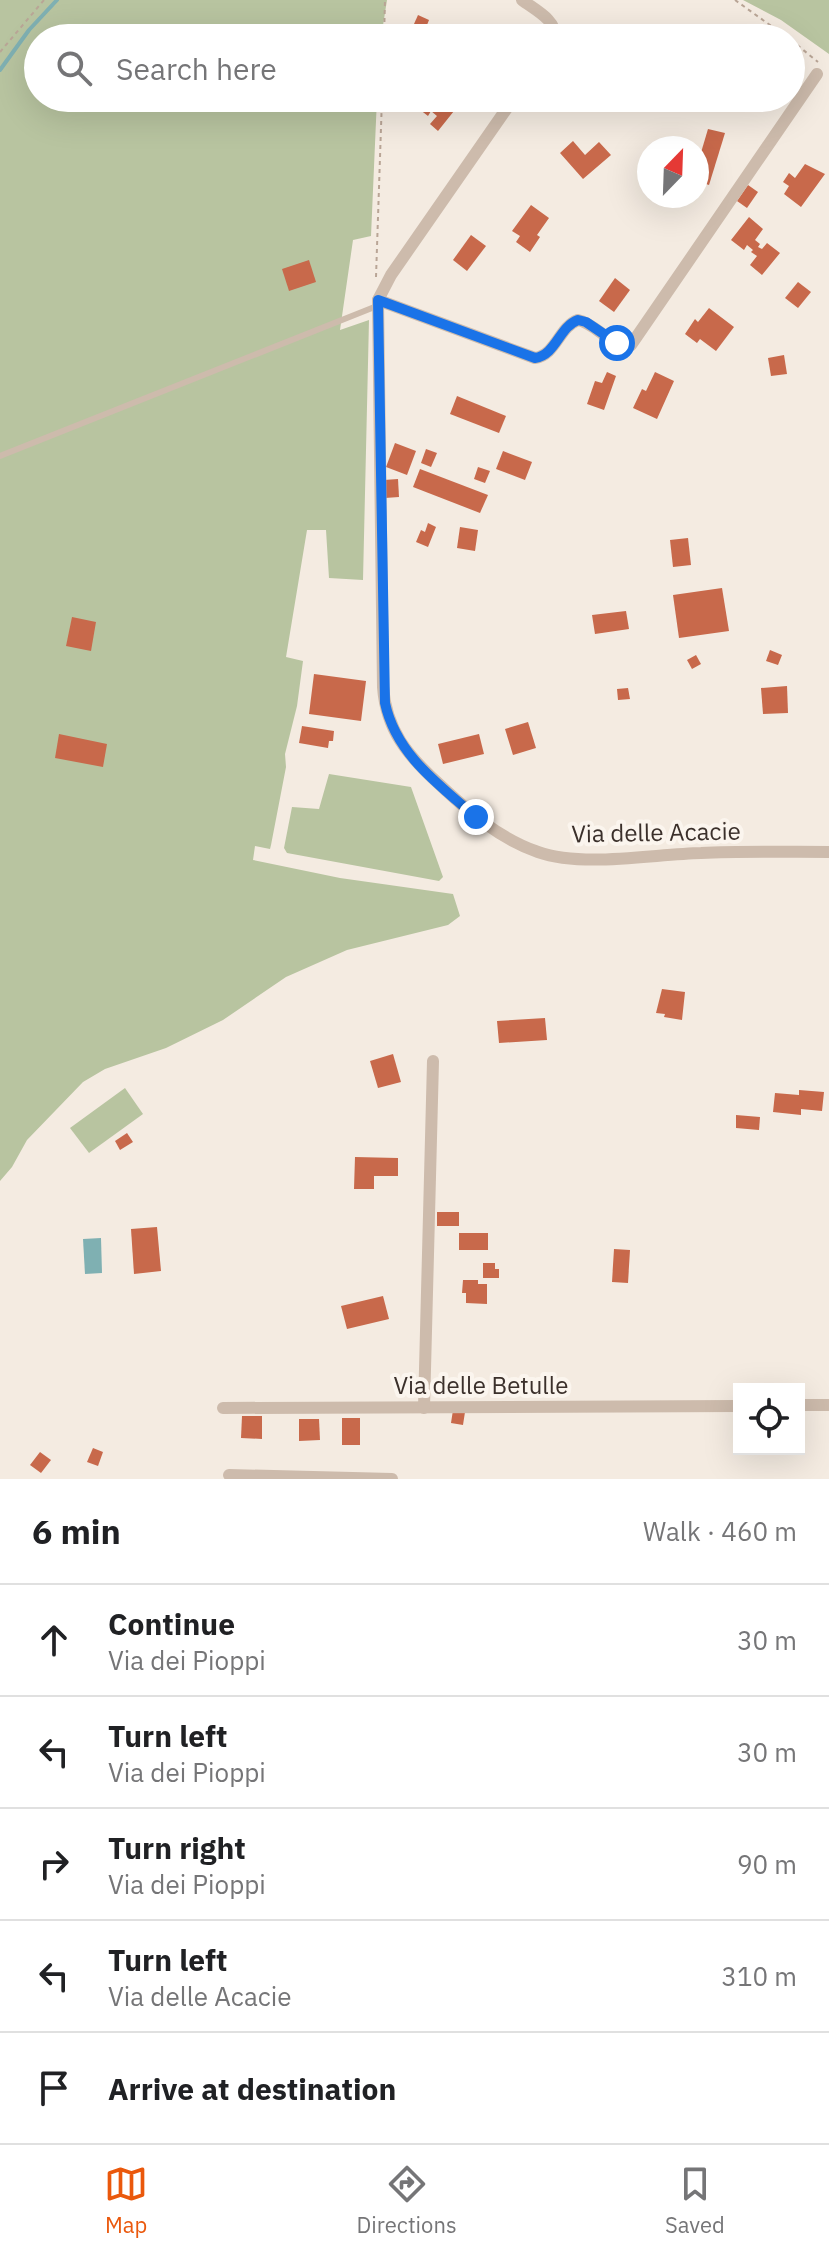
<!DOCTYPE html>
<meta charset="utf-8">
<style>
:root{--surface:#fff;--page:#f2f2f2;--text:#202124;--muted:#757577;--line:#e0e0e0;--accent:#ea580c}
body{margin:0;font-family:"IBM Plex Sans",sans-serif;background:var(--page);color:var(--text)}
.controls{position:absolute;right:24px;bottom:24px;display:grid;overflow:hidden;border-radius:0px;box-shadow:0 8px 32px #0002}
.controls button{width:72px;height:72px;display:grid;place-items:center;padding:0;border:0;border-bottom:2px solid var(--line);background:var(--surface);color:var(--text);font:40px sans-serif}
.compass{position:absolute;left:637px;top:136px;width:72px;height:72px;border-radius:50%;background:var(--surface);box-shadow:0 8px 32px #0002;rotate:23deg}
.stop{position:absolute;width:24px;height:24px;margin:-18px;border:6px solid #1a73e8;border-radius:50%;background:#fff}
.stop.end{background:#1a73e8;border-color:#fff;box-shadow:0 2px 8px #0008}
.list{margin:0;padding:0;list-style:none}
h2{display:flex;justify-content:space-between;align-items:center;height:104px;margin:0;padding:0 32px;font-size:34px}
h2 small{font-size:26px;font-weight:400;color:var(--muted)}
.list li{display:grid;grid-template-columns:52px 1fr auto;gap:24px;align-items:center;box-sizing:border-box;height:112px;padding:0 32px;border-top:2px solid var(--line)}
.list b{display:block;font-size:30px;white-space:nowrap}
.list p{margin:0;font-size:26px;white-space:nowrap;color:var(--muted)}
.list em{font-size:26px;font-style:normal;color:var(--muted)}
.icon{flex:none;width:44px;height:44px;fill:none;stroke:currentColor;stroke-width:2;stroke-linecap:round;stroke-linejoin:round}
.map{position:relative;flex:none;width:829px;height:1479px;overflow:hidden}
.search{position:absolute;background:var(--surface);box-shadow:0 8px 32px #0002;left:24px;right:24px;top:24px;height:88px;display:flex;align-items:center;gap:20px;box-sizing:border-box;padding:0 28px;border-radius:44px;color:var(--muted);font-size:30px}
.sheet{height:664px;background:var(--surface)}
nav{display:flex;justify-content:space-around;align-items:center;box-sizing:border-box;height:112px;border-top:2px solid var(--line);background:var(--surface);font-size:22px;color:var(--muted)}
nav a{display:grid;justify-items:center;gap:4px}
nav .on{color:var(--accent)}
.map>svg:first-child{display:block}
</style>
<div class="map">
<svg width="829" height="1479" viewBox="0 0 829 1479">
<rect width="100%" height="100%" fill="#f4ebe1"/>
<g fill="#b8c4a0">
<polygon points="0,0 387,0 381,38 38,38 38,98 377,98 371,236 353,240 340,330 369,320 363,580 329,578 326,530 307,530 286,657 303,661 297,706 285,754 286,767 271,845 270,849 255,846 253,860 340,878 453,894 460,916 448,925 347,950 286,977 223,1020 166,1048 105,1069 83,1082 27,1140 12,1167 0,1181"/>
<polygon points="743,0 829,0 829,54 781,20"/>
<polygon points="329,774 411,787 443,877 439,881 287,853 284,848 292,807 319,809"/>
<polygon points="125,1088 143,1114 89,1153 70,1128"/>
</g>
<polygon fill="#7fb0b2" points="101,1238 102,1273 85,1274 83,1239"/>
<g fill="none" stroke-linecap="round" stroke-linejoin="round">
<polyline stroke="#7fb0b2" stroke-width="4" points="0,70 29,30 57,0"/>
</g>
<g fill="#c8694b">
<polygon points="418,15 429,20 425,30 414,24"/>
<polygon points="481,27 496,38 473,38"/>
<polygon points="427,98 437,98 454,111 438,131 430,124 437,116 431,111 428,116 419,109"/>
<polygon points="597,98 614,98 609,110 595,104"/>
<polygon points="708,129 725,133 709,185 697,181 697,166"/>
<polygon points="573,141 585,155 599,142 611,155 583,179 560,153"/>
<polygon points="805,164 825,174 801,207 784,194 789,186 783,182 789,173 795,178"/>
<polygon points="748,185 758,192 747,208 737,201"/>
<polygon points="531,205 549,218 537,235 540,237 530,252 516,242 520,236 512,231"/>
<polygon points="749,217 763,229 755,240 760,244 758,247 762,249 767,243 780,253 762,275 750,265 757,256 751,252 753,250 747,245 744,250 731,240"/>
<polygon points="471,235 486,246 467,271 453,260"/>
<polygon points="309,260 316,282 289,291 282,269"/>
<polygon points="615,278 630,290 614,312 599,301"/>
<polygon points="798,282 811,292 798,308 785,298"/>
<polygon points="709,308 734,327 716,351 700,339 697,343 685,334 695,319 698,322"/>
<polygon points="784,355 787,374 771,376 768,358"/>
<polygon points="607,372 616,376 604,410 587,404 595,381 602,383"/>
<polygon points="655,372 674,381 657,419 633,408 642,389 646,391"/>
<polygon points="457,396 506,416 499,433 450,414"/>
<polygon points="395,443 416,451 407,475 386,467"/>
<polygon points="426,449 437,453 431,467 421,463"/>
<polygon points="503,451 532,462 525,480 496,469"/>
<polygon points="478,467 490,471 485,483 474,479"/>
<polygon points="420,469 488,495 480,513 413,487"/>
<polygon points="398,479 399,497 385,498 384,480"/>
<polygon points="428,523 436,527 428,547 416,542 421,530 425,532"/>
<polygon points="460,527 478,530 475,551 457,548"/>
<polygon points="688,538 691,565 673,567 670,540"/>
<polygon points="722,588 729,631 679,638 673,595"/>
<polygon points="626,611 629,629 595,634 592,615"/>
<polygon points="72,617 96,622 91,651 66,646"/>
<polygon points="770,650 782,655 778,665 766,661"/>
<polygon points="696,655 701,664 692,669 687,660"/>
<polygon points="314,674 366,681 361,721 309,714"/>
<polygon points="787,686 788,713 763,714 761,688"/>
<polygon points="628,688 630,699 618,700 617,689"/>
<polygon points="528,722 536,748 513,755 505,729"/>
<polygon points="302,726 334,731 333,741 329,741 328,748 299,743"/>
<polygon points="59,734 107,744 103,767 55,758"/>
<polygon points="479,734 484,754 443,764 438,744"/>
<polygon points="662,989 685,992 682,1020 664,1017 665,1014 656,1013"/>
<polygon points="545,1018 547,1040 499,1043 497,1021"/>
<polygon points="393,1054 401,1082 378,1088 370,1061"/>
<polygon points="799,1090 824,1092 822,1111 801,1109 801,1115 773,1112 775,1093 799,1095"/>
<polygon points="736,1115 760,1117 759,1130 736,1128"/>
<polygon points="127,1133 133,1142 120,1150 115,1141"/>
<polygon points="355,1157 398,1158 398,1176 374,1176 374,1189 354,1189"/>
<rect x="437" y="1212" width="22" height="14"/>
<polygon points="157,1227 161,1271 134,1274 131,1229"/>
<rect x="459" y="1233" width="29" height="17"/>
<polygon points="614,1249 630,1250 628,1283 612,1282"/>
<polygon points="483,1263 495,1263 495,1269 499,1269 499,1278 483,1278"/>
<polygon points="463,1280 478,1280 478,1284 487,1284 487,1304 466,1303 466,1293 462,1293"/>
<polygon points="383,1296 389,1319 347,1329 341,1306"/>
<polygon points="453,1410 465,1412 463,1425 451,1423"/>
<polygon points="242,1416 262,1416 262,1439 241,1438"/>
<rect x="342" y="1418" width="18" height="27"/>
<polygon points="299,1419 319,1419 320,1440 299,1441"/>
<polygon points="93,1448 103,1452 98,1466 87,1462"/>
<polygon points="40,1452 51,1460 41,1473 30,1465"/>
</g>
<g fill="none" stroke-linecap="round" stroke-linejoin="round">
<g stroke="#b9a596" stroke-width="2" stroke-dasharray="4 4" stroke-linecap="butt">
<polyline points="735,0 788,38"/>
<polyline points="384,38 385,0"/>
<polyline points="791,40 818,62"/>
<polyline points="0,52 44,0"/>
<polyline points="376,277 382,98"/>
</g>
<polyline stroke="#cdbbac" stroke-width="6" points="0,456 377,306"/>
<g stroke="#cdbbac" stroke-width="12">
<path d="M522,0C535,10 557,20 555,38"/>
<path d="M514,98L391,275L378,300L383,687C386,730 408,756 439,784C469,812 498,838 538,852C583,868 654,854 701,853C744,851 786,852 829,852"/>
<path d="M378,300L535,358C556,355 559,327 578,320C597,324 611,348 631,345L817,74"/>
<polyline points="799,1405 829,1405"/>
<polyline points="223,1408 739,1406"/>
<polyline points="424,1408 433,1061"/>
<polyline points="229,1475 392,1479"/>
</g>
</g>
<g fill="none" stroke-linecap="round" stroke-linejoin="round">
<path stroke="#1a73e8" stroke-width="10" d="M476,817C438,784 396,754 385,703L378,300L535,358C556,355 559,327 578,320L586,322L617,343"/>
</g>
<g text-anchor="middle" stroke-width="8" stroke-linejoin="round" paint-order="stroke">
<g font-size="24" fill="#3b302b" stroke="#fbf5ee">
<text transform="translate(656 833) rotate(-1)" y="8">Via delle Acacie</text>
<text x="481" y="1394">Via delle Betulle</text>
</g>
</g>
</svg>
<div class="controls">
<button><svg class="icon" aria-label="locate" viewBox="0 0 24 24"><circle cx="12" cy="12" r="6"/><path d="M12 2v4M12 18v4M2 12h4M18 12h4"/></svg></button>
</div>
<svg class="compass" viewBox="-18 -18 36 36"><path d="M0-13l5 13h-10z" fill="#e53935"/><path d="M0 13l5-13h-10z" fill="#757577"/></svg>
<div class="stop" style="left:617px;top:343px"></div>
<div class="stop end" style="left:476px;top:817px"></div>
<div class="search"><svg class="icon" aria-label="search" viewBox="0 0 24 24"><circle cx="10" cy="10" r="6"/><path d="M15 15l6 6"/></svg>Search here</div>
</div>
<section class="sheet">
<h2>6 min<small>Walk · 460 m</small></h2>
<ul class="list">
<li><svg class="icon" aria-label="ahead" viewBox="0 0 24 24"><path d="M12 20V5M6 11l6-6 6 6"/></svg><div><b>Continue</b><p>Via dei Pioppi</p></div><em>30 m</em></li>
<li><svg class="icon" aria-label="left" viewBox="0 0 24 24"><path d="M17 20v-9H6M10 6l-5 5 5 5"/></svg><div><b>Turn left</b><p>Via dei Pioppi</p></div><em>30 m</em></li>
<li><svg class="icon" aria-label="right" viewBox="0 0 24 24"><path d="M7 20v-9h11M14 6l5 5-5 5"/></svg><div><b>Turn right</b><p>Via dei Pioppi</p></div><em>90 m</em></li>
<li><svg class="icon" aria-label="left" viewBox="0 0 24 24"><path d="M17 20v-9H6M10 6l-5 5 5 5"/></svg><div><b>Turn left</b><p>Via delle Acacie</p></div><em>310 m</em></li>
<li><svg class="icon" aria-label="arrive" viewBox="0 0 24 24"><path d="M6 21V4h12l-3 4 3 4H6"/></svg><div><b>Arrive at destination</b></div></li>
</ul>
</section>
<nav>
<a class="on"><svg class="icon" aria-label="map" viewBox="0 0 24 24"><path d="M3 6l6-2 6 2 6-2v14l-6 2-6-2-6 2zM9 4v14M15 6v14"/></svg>Map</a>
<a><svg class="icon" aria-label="directions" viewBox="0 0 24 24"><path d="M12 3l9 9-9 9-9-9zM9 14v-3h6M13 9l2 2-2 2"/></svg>Directions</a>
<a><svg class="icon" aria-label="saved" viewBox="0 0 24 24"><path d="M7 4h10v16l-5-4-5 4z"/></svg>Saved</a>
</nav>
